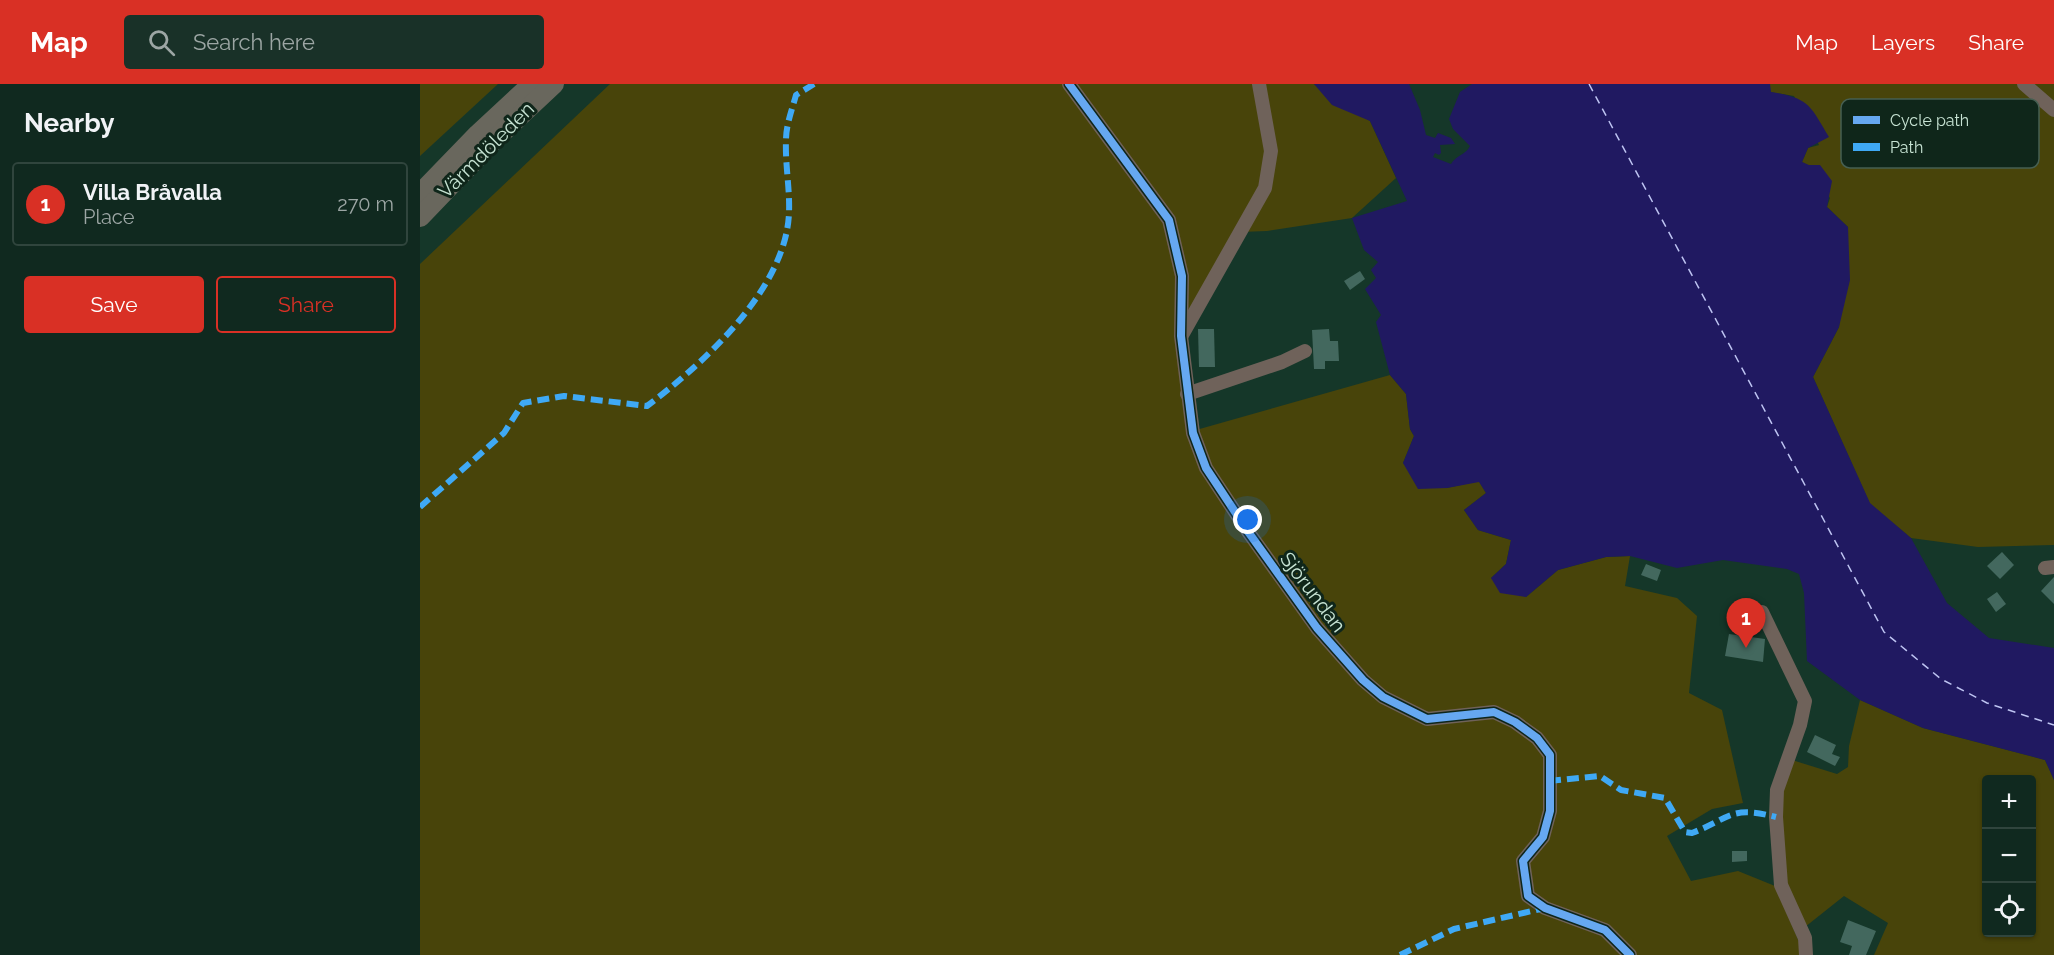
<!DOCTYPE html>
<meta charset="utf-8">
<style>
:root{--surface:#10291f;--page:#193128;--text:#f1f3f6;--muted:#9ca6a4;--line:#30453d;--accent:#d93025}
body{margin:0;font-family:Raleway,sans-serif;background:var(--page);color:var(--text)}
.controls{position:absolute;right:18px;bottom:18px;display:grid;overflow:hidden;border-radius:6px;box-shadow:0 2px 4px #0004}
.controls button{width:54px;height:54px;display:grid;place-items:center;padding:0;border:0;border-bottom:2px solid var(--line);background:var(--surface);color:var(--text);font:30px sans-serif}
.you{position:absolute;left:828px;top:436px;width:21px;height:21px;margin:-15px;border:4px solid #fff;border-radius:50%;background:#1a73e8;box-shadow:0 0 0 9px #1a73e833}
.badge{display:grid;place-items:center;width:39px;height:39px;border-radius:50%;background:var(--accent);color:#fff;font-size:20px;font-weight:700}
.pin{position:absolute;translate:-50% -50px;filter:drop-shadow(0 2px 3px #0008)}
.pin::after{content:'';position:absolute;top:32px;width:21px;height:18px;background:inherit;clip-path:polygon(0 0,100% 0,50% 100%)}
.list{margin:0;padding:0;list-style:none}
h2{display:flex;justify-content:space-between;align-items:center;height:78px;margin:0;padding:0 24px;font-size:26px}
h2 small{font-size:20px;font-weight:400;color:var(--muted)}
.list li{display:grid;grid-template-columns:39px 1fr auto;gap:18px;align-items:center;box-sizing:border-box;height:84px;margin:0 12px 12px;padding:0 12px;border:2px solid var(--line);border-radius:6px}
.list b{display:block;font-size:22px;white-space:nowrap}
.list p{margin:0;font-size:20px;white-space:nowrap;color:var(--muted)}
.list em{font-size:20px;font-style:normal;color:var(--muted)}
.actions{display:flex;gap:12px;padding:18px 24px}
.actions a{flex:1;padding:14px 0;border:2px solid var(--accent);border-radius:6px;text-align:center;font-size:21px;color:var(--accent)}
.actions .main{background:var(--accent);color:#fff}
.icon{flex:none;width:33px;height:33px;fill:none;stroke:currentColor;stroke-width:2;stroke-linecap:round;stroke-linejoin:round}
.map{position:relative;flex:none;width:1634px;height:871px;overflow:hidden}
header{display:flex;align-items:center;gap:36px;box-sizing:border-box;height:84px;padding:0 30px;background:var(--accent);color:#fff}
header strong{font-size:28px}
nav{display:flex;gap:33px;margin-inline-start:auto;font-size:21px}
.search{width:420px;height:54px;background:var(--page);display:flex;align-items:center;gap:15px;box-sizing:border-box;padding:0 21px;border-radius:6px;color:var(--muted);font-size:22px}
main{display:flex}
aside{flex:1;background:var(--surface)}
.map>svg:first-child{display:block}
</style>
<header>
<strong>Map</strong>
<div class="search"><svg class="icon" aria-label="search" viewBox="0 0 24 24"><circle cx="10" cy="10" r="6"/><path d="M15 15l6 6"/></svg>Search here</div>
<nav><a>Map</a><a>Layers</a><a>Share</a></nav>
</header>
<main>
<aside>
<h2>Nearby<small></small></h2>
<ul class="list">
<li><span class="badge">1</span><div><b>Villa Bråvalla</b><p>Place</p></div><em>270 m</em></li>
</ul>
<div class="actions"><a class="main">Save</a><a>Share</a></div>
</aside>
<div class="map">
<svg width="1634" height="871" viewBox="0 0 1634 871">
<rect width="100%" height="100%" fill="#153729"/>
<g fill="#48440a" fill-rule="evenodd">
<polygon points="0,0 78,0 0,72"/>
<polygon points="190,0 894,0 950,37 976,94 932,134 847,147 820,148 757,248 769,348 970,291 986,310 990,345 994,352 983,379 1027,404 1059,397 1066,409 1044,426 1058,446 1091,456 1086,480 1071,494 1106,513 1138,486 1186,473 1210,472 1205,502 1257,514 1277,532 1269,609 1302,626 1323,719 1292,725 1247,752 1271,797 1318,787 1355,802 1380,860 1381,871 0,871 0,180"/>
<polygon points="1350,0 1634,0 1634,461 1558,463 1491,454 1450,420 1393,293 1419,243 1428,143 1407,123 1410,114 1389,82 1382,78 1388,64 1399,61 1374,12 1350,8"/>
<path d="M1440,616L1503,644L1625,676L1634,696V871H1454L1468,839L1424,812L1385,843L1366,802L1361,707L1372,676L1417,690L1428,683L1429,662ZM1566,696H1612V848H1566Z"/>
</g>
<path fill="#201961" d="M894,0H989L1000,26L1006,51L1015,54L1018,49L1031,54L1035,60L1020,61L1021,69L1019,71L1015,69L1013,73L1031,80C1036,71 1046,71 1050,62L1033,45L1029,35L1040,8L1052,0H1350L1351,8C1389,14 1390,21 1409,53L1388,64L1382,78L1389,81H1400L1412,97L1407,123L1428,143L1430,196L1419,243L1393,293L1450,419L1491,454L1527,519L1569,554L1634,564V696L1625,676L1503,644L1440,616L1387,577L1384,509L1379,490L1367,485L1303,476L1257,484L1210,472L1186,473L1138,486L1106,513L1080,509L1071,494L1086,480L1091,456L1058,446L1044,426L1066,409L1059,398L1027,404L998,405L983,379L994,352L990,345L986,310L970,291L956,238L961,231L945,205L956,194L951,186L958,178L944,166L932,134L987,117L950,37L912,21Z"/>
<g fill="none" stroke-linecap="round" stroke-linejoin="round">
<polyline stroke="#bec4f2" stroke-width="1.5" stroke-dasharray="8 6" stroke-linecap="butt" points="1169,0 1464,548 1521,595 1567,619 1634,641"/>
</g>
<g fill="#43685e">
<polygon points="940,187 945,195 930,206 924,197"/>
<polygon points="778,245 794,245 795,283 779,283"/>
<polygon points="909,245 910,257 918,257 919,277 905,277 905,285 894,285 892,246"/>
<polygon points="1582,468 1594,481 1580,495 1567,482"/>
<polygon points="1226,480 1241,486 1237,497 1221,491"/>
<polygon points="1634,493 1634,520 1621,507"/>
<polygon points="1577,508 1586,520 1576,528 1567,515"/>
<polygon points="1309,550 1345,555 1343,578 1305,572"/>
<polygon points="1395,651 1416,661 1412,670 1420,673 1415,682 1387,668"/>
<polygon points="1312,767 1327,767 1327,777 1312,778"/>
<polygon points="1428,836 1456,847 1446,871 1429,871 1432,862 1420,858"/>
</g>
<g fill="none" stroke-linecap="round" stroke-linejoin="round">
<g stroke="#6f625a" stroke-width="14">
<polyline points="649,0 749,136 762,192 761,252 773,349 786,384 829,449 897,544 943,596 963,613 1007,635 1074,628 1095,638 1117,654 1130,671 1130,727 1123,753 1103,777 1108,812 1125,824 1185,846 1210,871"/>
<polyline points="1604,0 1634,26"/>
<polyline points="762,251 845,104 851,67 839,0"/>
<polyline points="767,310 862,278 885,267"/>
<polyline points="1625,484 1634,483"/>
<polyline points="1342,528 1385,617 1380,641 1357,706 1356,733 1361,801 1385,854 1386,871"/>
</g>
<g stroke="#69675d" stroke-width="20">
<polyline points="0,110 58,50 112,0"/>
<polyline points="0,133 70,60 134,0"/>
</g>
<g stroke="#3fa9f5" stroke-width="6" stroke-dasharray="12 6" stroke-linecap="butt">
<path d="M0,423L84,349L103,319L144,312L227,322C283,280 366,205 369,129C370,105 365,80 366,56C366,41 372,26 376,11L394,0"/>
<path d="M1129,697L1180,692L1201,706L1245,714L1265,748L1272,749C1311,734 1310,721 1356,733"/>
<polyline points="980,871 1034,845 1125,824"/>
</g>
<g stroke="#0f261a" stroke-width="11">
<polyline id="cycleway" points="649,0 749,136 762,192 761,252 773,349 786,384 829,449 897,544 943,596 963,613 1007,635 1074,628 1095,638 1117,654 1130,671 1130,727 1123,753 1103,777 1108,812 1125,824 1185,846 1210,871"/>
</g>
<use href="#cycleway" stroke="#66a8f1" stroke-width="8"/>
</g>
<g text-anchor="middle" stroke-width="6" stroke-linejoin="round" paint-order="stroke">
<g font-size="20" fill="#c7e3d3" stroke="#0f261a">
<text transform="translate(66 66) rotate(-45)" y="7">Värmdöleden</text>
<text transform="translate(893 508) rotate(53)" y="7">Sjörundan</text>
</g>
</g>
<rect x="1421" y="15" width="198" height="69" rx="9" fill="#0f261a" stroke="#465f52" stroke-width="1.5"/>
<rect x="1433" y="32" width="27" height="8" fill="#66a8f1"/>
<rect x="1433" y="59" width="27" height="8" fill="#3fa9f5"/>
<g font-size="16" fill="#c7e3d3">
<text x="1470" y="42">Cycle path</text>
<text x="1470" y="69">Path</text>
</g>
</svg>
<div class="controls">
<button>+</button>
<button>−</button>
<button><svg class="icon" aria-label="locate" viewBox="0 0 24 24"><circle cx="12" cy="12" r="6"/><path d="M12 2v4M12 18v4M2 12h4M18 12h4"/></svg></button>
</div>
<div class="you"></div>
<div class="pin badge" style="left:1326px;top:564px">1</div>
</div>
</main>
